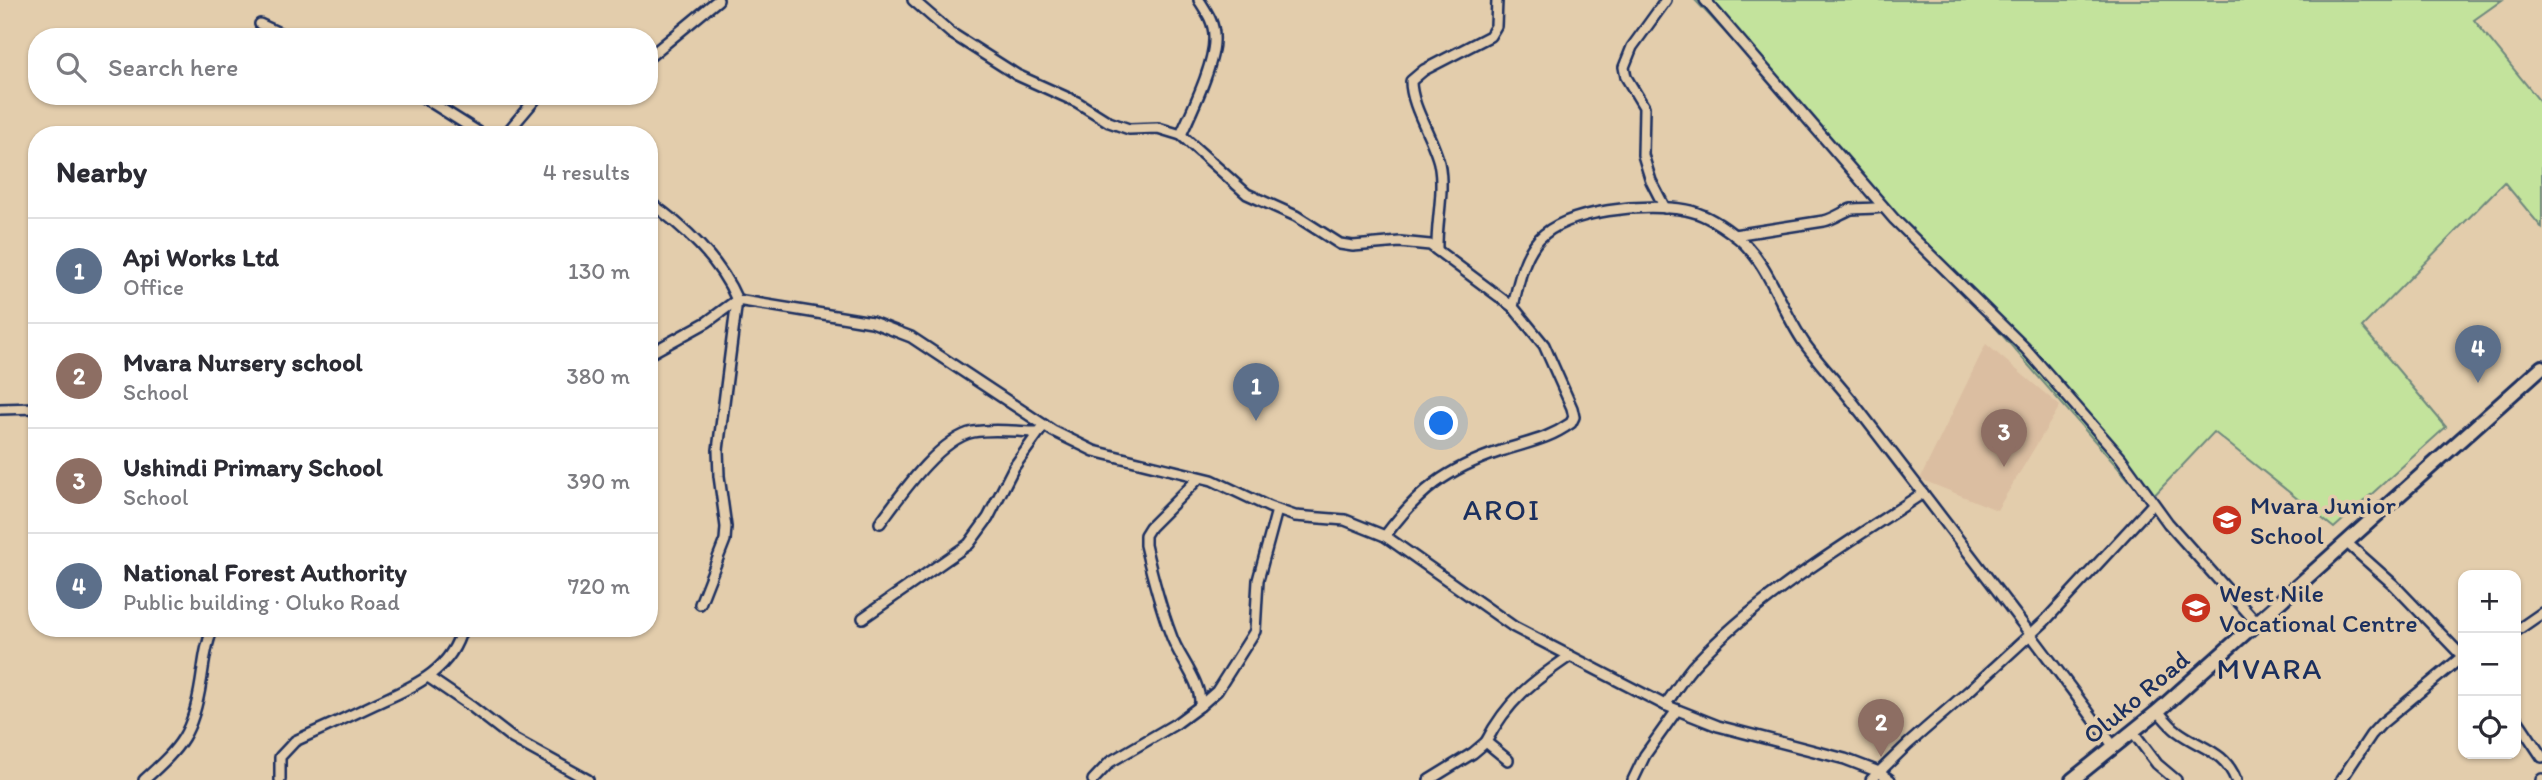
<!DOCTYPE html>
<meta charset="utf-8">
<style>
:root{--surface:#fff;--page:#f7f7f7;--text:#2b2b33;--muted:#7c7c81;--line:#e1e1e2;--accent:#1a73e8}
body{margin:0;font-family:Itim,sans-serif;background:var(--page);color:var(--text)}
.controls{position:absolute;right:21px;bottom:21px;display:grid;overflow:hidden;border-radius:14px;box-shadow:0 2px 5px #0004}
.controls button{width:63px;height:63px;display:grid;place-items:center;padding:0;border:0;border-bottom:2px solid var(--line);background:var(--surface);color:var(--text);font:35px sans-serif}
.you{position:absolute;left:1442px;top:424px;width:24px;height:24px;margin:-18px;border:5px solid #fff;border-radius:50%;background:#1a73e8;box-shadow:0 0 0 10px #1a73e833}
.badge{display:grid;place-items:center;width:46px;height:46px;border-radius:50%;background:var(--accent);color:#fff;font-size:23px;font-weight:700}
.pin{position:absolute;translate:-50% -58px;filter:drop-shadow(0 2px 4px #0008)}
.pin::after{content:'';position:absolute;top:37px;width:24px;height:21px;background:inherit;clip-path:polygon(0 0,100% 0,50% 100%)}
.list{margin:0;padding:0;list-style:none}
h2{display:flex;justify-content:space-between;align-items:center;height:91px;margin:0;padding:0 28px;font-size:30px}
h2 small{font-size:23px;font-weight:400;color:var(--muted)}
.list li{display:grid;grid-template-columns:46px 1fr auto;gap:21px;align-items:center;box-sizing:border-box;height:105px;padding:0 28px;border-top:2px solid var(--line)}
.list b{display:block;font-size:26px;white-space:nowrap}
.list p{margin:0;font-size:23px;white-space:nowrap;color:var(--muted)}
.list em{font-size:23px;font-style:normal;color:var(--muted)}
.icon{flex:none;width:38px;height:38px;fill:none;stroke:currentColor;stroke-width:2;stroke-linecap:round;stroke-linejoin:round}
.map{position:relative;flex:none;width:2542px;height:780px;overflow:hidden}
.search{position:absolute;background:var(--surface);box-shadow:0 2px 5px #0004;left:28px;top:28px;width:630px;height:77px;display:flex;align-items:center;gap:18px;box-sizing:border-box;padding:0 24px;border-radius:28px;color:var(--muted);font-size:26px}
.panel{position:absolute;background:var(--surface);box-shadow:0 2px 5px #0004;left:28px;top:126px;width:630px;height:511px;border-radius:28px}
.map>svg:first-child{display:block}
</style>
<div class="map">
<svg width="2542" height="780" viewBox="0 0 2542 780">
<rect width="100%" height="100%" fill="#e3cdac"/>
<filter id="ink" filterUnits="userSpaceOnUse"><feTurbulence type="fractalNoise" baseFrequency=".0143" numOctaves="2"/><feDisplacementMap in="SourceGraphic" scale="14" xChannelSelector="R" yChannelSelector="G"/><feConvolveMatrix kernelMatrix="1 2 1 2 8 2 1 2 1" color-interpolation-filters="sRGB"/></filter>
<g filter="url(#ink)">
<polygon fill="#dbbea1" points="1986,344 2060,406 1997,510 1920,479"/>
<polygon fill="#c3e39c" stroke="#6f897d" stroke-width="2" points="1695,0 2502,0 2474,20 2542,104 2542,228 2504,182 2362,327 2446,427 2334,528 2214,432 2148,502 1953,279"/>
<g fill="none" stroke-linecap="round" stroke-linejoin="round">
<g stroke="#1b2f5e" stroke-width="14">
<g id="street">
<polyline points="913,0 951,33 1017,75 1077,102 1109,122 1129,129 1158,128 1181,135 1247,194 1296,216 1340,244 1353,246 1400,242 1430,245 1513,307"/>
<polyline points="1705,0 1894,219 2025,348 2121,458 2168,523 2256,622"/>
<polyline points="260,24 288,37"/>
<polyline points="649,57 718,0"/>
<polyline points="421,96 483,135"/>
<polyline points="505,135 538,96"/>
<path d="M1181,135C1192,110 1216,62 1214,36C1214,22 1206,11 1199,0"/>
<path d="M649,202C684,226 720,260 737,300L718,450L719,476L726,527L725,540L700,604"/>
<polyline points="1665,208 1651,181 1643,155 1644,107 1626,77 1624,67 1632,47 1666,0"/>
<path d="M1734,235L1824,221C1834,219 1846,210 1852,209C1862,208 1873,209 1883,207"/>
<path d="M1437,250C1436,221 1445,192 1439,163C1433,137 1411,107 1411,81L1424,70L1490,36L1496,26L1497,0"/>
<polyline points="649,354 707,322 737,300 872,322 911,337 1053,431 1094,451 1212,480 1269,507 1295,516 1345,520 1385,536 1514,627 1665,705 1718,726 1845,759 1879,772 1890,780"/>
<polyline points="0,409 37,408"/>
<path d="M880,523C900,496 939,439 973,432C994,428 1018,432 1039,432"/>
<path d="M1385,536C1419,490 1447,469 1501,451C1528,442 1547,440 1571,423L1574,417L1572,408L1544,345L1513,307C1518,284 1523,257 1539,239C1567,209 1647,203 1686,210C1702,213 1720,224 1733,234C1769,260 1780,309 1805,344C1820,365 1839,384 1855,405C1942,518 2030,631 2114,747"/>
<polyline points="2347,543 2394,585 2463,657"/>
<polyline points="863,618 969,544 988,518 1014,467 1044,425"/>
<polyline points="2516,631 2542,613"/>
<polyline points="428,677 472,707 512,738 588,780"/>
<path d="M1665,705C1676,691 1684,675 1697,662C1759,595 1847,544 1923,493"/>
<polyline points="1200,706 1217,691 1255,631 1258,580 1277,510"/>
<path d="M2158,711C2164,718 2170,726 2177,731C2201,749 2224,750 2236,780"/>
<polyline points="2516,718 2542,757"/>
<polyline points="2133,732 2157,764 2176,780"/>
<path d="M1508,760L1486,742C1507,701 1533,681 1570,656"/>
<path d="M144,780C181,747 193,733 201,682C204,664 205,646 213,628"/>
<path d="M280,780V757L295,741C322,729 348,717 375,704C412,687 451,672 462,628"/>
<path d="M1093,780L1110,762L1177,723L1200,706C1202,682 1178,657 1171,635C1160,606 1152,575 1145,545V535L1150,527L1199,478"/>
<polyline points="1429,780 1473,753 1486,742"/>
<polyline points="1633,780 1645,755 1677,710"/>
<polyline points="1871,780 1908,744 1970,690 2044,622 2153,504"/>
<polyline points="2341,780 2371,735 2381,724 2463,656"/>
<polyline points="2541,780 2542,779"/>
</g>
</g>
<g stroke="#1b2f5e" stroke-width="18">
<polyline id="secondary" points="2072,780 2158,711 2542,367"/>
</g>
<use href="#street" stroke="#e3cdac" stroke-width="9"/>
<use href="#secondary" stroke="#e3cdac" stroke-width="12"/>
</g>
</g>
<defs>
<g id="school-disc" transform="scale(1.575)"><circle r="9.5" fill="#c8321e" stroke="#e3cdac"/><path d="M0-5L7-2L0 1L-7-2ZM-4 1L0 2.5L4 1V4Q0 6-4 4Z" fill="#fff"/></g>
</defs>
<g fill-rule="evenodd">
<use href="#school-disc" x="2227" y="520"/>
<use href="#school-disc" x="2196" y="608"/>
</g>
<g text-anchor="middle" stroke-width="7" stroke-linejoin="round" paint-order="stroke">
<g font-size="26" fill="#1b2f5e" stroke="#e3cdac" text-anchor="start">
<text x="2250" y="514">Mvara Junior<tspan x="2250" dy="30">School</tspan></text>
<text x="2219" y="602">West Nile<tspan x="2219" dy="30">Vocational Centre</tspan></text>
</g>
<g font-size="26" fill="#1b2f5e" stroke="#e3cdac">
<text transform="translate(2136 697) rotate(-40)" y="9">Oluko Road</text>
</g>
<g font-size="30" letter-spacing="2" fill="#1b2f5e" stroke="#e3cdac">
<text x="1502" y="520">AROI</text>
<text x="2270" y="679">MVARA</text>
</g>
</g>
</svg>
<div class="controls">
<button>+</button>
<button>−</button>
<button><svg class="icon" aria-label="locate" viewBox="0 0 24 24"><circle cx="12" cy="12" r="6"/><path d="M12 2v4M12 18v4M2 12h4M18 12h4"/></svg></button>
</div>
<div class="you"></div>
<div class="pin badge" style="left:1256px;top:421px;background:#5c6f8a">1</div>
<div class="pin badge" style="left:1881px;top:757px;background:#8d6e63">2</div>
<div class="pin badge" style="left:2004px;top:467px;background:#8d6e63">3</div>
<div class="pin badge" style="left:2478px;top:383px;background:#5c6f8a">4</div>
<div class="search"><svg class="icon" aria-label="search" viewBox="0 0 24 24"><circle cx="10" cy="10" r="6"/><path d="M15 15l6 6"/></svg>Search here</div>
<section class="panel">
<h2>Nearby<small>4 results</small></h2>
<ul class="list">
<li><span class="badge" style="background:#5c6f8a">1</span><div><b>Api Works Ltd</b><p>Office</p></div><em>130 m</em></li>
<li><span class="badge" style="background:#8d6e63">2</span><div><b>Mvara Nursery school</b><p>School</p></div><em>380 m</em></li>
<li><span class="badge" style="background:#8d6e63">3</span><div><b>Ushindi Primary School</b><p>School</p></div><em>390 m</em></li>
<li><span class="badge" style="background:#5c6f8a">4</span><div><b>National Forest Authority</b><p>Public building · Oluko Road</p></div><em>720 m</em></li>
</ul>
</section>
</div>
